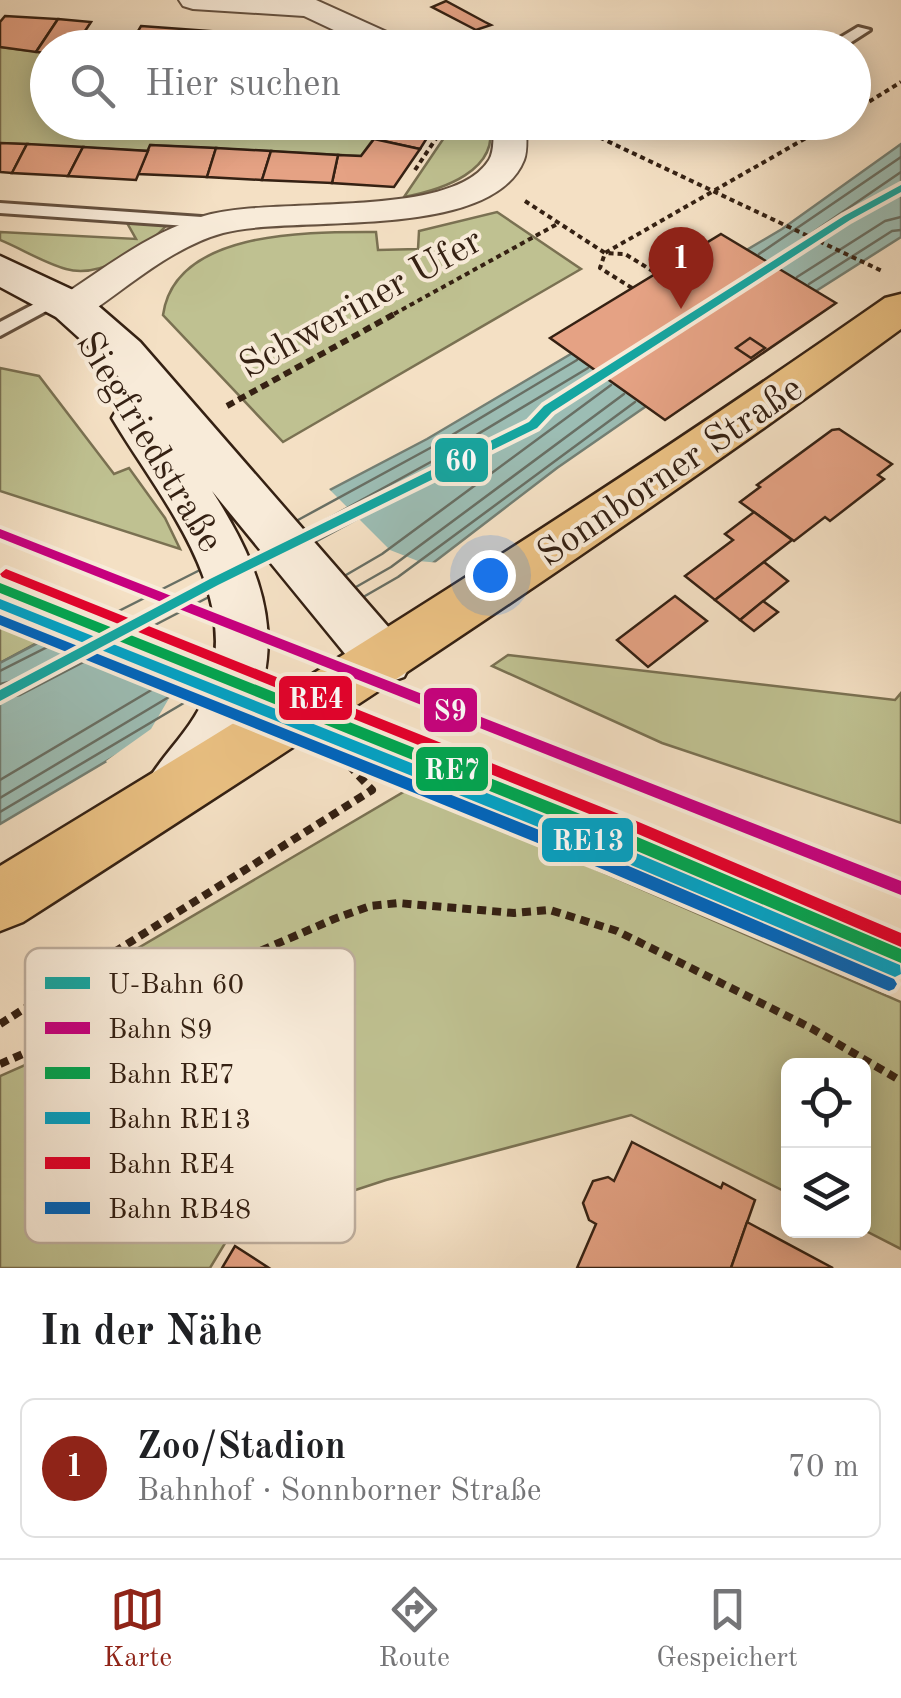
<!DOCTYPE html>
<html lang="de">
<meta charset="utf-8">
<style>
:root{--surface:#fff;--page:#f2f2f2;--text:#202124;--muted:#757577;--line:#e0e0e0;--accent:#8f2418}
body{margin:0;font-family:"Old Standard TT",serif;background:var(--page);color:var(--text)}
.controls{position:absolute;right:30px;bottom:30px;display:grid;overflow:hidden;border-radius:15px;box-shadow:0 5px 25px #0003}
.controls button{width:90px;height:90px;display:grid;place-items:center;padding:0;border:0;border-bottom:2px solid var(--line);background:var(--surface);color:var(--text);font:50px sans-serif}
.you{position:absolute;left:490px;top:575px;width:35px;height:35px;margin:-25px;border:8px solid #fff;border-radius:50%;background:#1a73e8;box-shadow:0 0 0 15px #1a73e833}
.badge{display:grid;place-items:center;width:65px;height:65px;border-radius:50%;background:var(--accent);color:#fff;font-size:32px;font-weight:700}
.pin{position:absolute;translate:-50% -82px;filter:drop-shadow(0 2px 5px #0008)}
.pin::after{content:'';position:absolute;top:52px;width:35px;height:30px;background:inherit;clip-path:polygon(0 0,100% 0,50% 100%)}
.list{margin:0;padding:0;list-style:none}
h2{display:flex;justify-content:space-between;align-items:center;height:130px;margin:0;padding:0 40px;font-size:42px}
h2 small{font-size:32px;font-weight:400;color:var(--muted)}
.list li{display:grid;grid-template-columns:65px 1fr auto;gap:30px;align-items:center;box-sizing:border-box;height:140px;margin:0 20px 20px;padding:0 20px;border:2px solid var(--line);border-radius:15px}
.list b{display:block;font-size:38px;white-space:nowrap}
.list p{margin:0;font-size:32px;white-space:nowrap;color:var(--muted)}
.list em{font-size:32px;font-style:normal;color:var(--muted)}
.icon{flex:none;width:55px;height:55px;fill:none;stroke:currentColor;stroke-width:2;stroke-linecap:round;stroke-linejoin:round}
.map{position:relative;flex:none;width:901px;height:1268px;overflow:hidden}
.search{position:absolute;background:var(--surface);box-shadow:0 5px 25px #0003;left:30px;right:30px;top:30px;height:110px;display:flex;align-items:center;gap:25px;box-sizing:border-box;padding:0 35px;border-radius:55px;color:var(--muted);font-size:38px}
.sheet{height:290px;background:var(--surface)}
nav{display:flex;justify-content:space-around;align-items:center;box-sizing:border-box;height:140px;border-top:2px solid var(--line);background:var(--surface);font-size:28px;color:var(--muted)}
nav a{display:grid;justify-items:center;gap:5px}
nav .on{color:var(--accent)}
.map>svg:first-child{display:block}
</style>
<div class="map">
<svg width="901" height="1268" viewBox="0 0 901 1268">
<rect width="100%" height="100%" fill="#f4e0c4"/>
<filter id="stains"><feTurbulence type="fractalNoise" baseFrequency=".002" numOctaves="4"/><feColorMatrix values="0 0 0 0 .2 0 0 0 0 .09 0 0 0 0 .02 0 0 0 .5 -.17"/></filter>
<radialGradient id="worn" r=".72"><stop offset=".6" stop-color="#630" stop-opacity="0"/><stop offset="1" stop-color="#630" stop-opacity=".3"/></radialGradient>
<g fill="#bfc191" stroke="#7a7152" stroke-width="2.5">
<polygon points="0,47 47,53 48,122 385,123 361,156 151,145 148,151 0,143"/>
<path d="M454,123H489C501,171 441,190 404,197Z"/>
<path d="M497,212L581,269L283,442L163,315C175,229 311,232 376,232L378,250L418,249L419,231Z"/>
<path d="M126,221L165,223L166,226C144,249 100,279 66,269C44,263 22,249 0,240V232L136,239Z"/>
<polygon points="0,368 39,376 114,474 129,468 165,518 180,549 0,491"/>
<polygon points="0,607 57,632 0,663"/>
<polygon points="508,655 895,700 901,693 901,823 662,743 492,666"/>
<polygon points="424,780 550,830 547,848 901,1002 901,1249 864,1230 864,1066 788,1066 788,1193 631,1115 386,1180 233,1230 210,1268 0,1268 0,1076 120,1023 99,971"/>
</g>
<polygon fill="#9cbdb4" stroke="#737f74" stroke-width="2.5" points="901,144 901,237 772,319 557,468 403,586 0,824 0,663 427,439 782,229"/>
<polygon fill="#f4e0c4" points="328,488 390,550 418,561 441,563 405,590 108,764 106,761 151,729 178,683 48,631"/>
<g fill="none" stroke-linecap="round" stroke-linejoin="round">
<g stroke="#686f64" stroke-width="2.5">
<polyline points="759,254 901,157"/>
<polyline points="771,261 901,172"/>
<polyline points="797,277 885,221 901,217"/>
<polyline points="809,284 892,231 901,230"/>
<polyline points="298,520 432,447 577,360"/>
<polyline points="307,530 438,458 588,368"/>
<polyline points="317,541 446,471 602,378"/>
<polyline points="346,575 382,554 611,385"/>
<polyline points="356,587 391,567 624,394"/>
<polyline points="365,596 398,577 635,402"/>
<polyline points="0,671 198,571"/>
<polyline points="0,684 13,681 203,583"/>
<polyline points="0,699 20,695 207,598"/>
<polyline points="0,780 212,654"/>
<polyline points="0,798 209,673"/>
<polyline points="0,812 204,691"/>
</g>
</g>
<g fill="#e5a284" stroke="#352113" stroke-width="2.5">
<polygon points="446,1 485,22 491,25 476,30 432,7"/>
<polygon points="5,16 58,19 36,52 0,47 0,22"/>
<polygon points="58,19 91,22 85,31 97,32 87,48 48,48 48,53 36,52"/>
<polygon points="141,26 252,34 246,48 128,48"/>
<polygon points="385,122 437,122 420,149 374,139"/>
<polygon points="374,139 420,149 394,187 332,183 338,155 361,156"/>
<polygon points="0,143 27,144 12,173 0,172"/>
<polygon points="27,144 83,147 68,176 12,173"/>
<polygon points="150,145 216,148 207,177 138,174"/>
<polygon points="83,147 148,151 136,180 68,176"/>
<polygon points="216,148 271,151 262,180 207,177"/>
<polygon points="271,151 338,155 332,183 262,180"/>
<polygon points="721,234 836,303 665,420 550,338"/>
<polygon points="750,338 765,348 751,358 736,348"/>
<polygon points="839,429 892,464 878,475 884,479 830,521 825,517 794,541 740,502 760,487 757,485 832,430"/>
<polygon points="754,512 792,540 715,600 685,576 733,540 725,534"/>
<polygon points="764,562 788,581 740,620 715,600"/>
<polygon points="675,596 707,621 648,667 617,640"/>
<polygon points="763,601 778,612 754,631 740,620"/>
<polygon points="632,1142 721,1188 723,1183 755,1200 731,1268 577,1268 596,1224 589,1220 583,1203 593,1181 608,1177 614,1181"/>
<polygon points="747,1222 833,1268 731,1268"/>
<polygon points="235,1246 269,1268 222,1268"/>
</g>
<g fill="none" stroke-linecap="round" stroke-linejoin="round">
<g stroke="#65513f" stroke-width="6">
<g id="lane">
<polygon points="858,27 870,30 842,48 823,48"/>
<polygon points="695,38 719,48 636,48 643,44"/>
<polygon points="0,203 216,218 224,223 216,228 0,213"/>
<polygon points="57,292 63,294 63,302 0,336 0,322"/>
</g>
</g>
<g stroke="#65513f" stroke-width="4">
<g id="street">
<polygon points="179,0 316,0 409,42 413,48 372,48 304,16 193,9 183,6"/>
<path d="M494,122H526C526,134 528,150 524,160C491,243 292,214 223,233C172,247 128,287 85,316L72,319L59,316L53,307L59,298C105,268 150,232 204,216C271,195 451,221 489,160C495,151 493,133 494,122Z"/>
</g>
</g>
<g stroke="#352113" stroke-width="5">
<path id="secondary" d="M0,256L88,297L140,342L404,645L412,661L404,677L384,684L364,677L212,491C276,590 292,668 222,769C205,794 200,811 170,822L149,814L140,795C156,760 189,734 204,699C248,597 160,499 112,418L119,406L139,402L108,364L56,317L0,287Z"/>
</g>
<g stroke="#352113" stroke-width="5">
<path id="primary" d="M901,294V329C616,538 320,731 23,922L0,931V866C300,684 598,499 885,298Z"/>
</g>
<g stroke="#352113" stroke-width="4" stroke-dasharray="5 4" stroke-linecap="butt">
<polyline points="854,111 901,82"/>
<polyline points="567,122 882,271"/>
<polyline points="415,170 447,122"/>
<polyline points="525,201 605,253 625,254 656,273"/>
<polyline points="632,288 600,268 605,253 834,122"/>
<polyline points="394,314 559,223"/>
</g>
<polyline stroke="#352113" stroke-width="6" stroke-dasharray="8 5" stroke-linecap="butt" points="227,406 398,312"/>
<g stroke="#352113" stroke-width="8" stroke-dasharray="9 6" stroke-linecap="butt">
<polyline points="0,1024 372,790 335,750"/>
<polyline points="0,1064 334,919 370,906 398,903 514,913 550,910 617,931 811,1028 901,1081"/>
</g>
<use href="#lane" fill="#f8ebd9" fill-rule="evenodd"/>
<use href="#street" fill="#f8ebd9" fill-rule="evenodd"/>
<use href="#secondary" fill="#f8ebd9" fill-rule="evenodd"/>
<use href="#primary" fill="#eac082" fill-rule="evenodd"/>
<g stroke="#f8ebd9" stroke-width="8">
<polygon id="rail-1" points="0,529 901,881 901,895 0,538"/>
</g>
<g stroke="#f8ebd9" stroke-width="8">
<polygon id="rail-2" points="0,583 628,833 901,949 901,963 618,843 0,593"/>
</g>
<g stroke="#f8ebd9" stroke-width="8">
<polygon id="rail-3" points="0,599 622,847 900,965 901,974 895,977 612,857 0,609"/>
</g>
<g stroke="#f8ebd9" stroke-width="8">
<polygon id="rail-4" points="6,569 634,820 901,933 901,947 624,828 2,577 0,574"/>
</g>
<g stroke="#f8ebd9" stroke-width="8">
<polygon id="rail-5" points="0,615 617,861 894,979 897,984 894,989 889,991 884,989 607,871 0,625"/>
</g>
<use href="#rail-1" fill="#c7007f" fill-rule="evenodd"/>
<use href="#rail-2" fill="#00a651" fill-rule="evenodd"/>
<use href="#rail-3" fill="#03a2c5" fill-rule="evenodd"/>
<use href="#rail-4" fill="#e4002b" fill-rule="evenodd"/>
<use href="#rail-5" fill="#0065bd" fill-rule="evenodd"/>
<g stroke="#f8ebd9" stroke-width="8">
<polygon id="metro-1" points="901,185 901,192 850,220 552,412 537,428 218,585 0,701 0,690 210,579 529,422 544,406 844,216"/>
</g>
<use href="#metro-1" fill="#15a6a1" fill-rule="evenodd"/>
</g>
<g text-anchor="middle" stroke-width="8" stroke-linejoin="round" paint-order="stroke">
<g font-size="38" fill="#352113" stroke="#f8ebd9">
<text transform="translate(360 302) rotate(-29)" y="13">Schweriner Ufer</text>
<text transform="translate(151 441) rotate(59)" y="13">Siegfriedstraße</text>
<text transform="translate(669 470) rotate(-34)" y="13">Sonnborner Straße</text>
</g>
</g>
<rect x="25" y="948" width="330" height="295" rx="15" fill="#f8ebd9" stroke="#beae9e" stroke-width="2.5"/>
<rect x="45" y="977" width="45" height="12" fill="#15a6a1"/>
<rect x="45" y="1022" width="45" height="12" fill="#c7007f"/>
<rect x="45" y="1067" width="45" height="12" fill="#00a651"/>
<rect x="45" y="1112" width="45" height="12" fill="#03a2c5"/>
<rect x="45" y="1157" width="45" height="12" fill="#e4002b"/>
<rect x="45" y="1202" width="45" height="12" fill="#0065bd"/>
<g font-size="28" fill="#352113">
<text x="108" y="993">U-Bahn 60</text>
<text x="108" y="1038">Bahn S9</text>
<text x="108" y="1083">Bahn RE7</text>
<text x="108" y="1128">Bahn RE13</text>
<text x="108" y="1173">Bahn RE4</text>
<text x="108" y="1218">Bahn RB48</text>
</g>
<g stroke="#f8ebd9" stroke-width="4">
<rect x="433" y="436" width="57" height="48" rx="10" fill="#15a6a1"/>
<rect x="277" y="674" width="77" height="48" rx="10" fill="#e4002b"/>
<rect x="422" y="686" width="57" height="48" rx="10" fill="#c7007f"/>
<rect x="414" y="745" width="76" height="48" rx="10" fill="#00a651"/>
<rect x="540" y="816" width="95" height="48" rx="10" fill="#03a2c5"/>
</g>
<g font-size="28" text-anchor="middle" font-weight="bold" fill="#fff">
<text x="461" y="470">60</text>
<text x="316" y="708">RE4</text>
<text x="450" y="720">S9</text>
<text x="452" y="779">RE7</text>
<text x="588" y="850">RE13</text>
</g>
<rect width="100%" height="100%" filter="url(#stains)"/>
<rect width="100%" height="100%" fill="url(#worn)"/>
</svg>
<div class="controls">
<button><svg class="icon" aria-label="locate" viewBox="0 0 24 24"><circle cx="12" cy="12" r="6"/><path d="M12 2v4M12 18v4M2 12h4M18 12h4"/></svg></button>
<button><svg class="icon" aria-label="layers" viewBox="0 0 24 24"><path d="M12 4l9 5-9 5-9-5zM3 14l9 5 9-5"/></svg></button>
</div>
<div class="you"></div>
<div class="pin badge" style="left:681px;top:309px">1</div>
<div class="search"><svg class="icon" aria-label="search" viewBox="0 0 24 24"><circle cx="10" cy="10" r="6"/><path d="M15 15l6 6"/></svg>Hier suchen</div>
</div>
<section class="sheet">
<h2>In der Nähe<small></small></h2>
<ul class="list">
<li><span class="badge">1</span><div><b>Zoo/Stadion</b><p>Bahnhof · Sonnborner Straße</p></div><em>70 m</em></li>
</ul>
</section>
<nav>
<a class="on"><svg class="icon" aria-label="map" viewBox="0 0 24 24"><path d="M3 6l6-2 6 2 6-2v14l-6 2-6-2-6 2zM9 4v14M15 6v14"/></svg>Karte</a>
<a><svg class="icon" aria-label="directions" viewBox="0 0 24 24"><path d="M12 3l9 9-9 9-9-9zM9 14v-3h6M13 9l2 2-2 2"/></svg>Route</a>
<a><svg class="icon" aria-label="saved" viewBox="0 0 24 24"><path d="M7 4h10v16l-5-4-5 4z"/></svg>Gespeichert</a>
</nav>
